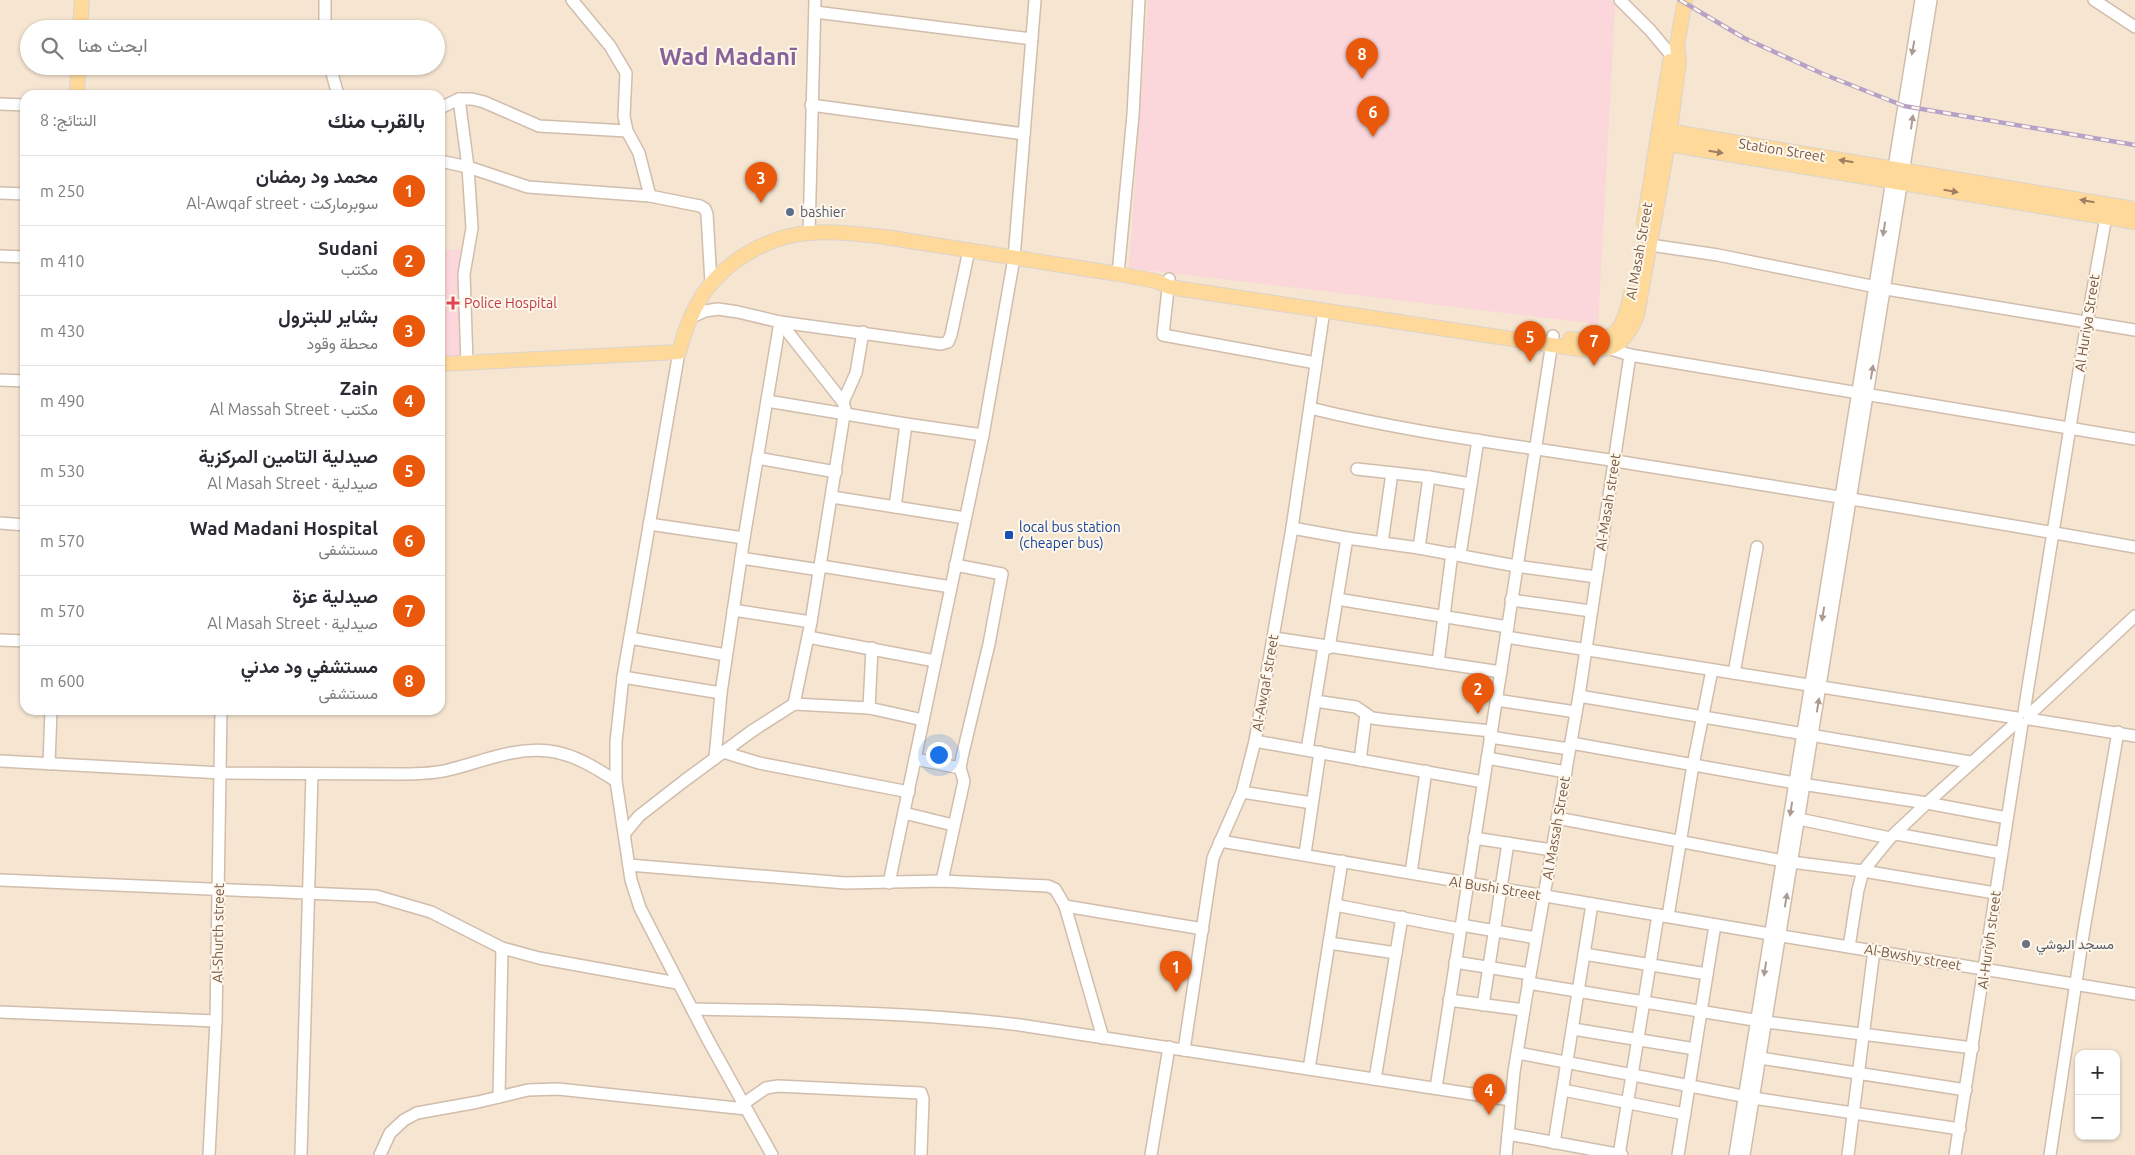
<!DOCTYPE html>
<html lang="ar">
<meta charset="utf-8">
<style>
:root{--surface:#fff;--page:#f7f7f7;--text:#2b2b33;--muted:#7c7c81;--line:#e1e1e2;--accent:#ea580c}
body{margin:0;font-family:Ubuntu,Vazirmatn,sans-serif;background:var(--page);color:var(--text);direction:rtl}
.controls{position:absolute;right:15px;bottom:15px;display:grid;overflow:hidden;border-radius:10px;box-shadow:0 1px 4px #0004}
.controls button{width:45px;height:45px;display:grid;place-items:center;padding:0;border:0;border-bottom:1px solid var(--line);background:var(--surface);color:var(--text);font:25px sans-serif}
.you{position:absolute;left:938px;top:754px;width:18px;height:18px;margin:-12px;border:4px solid #fff;border-radius:50%;background:#1a73e8;box-shadow:0 0 0 8px #1a73e833}
.badge{display:grid;place-items:center;width:32px;height:32px;border-radius:50%;background:var(--accent);color:#fff;font-size:16px;font-weight:700}
.pin{position:absolute;translate:-50% -41px;filter:drop-shadow(0 1px 2px #0008)}
.pin::after{content:'';position:absolute;top:26px;width:18px;height:15px;background:inherit;clip-path:polygon(0 0,100% 0,50% 100%)}
.list{margin:0;padding:0;list-style:none}
h2{display:flex;justify-content:space-between;align-items:center;height:65px;margin:0;padding:0 20px;font-size:21px}
h2 small{font-size:16px;font-weight:400;color:var(--muted)}
.list li{display:grid;grid-template-columns:32px 1fr auto;gap:15px;align-items:center;box-sizing:border-box;height:70px;padding:0 20px;border-top:1px solid var(--line)}
.list b{display:block;font-size:19px;white-space:nowrap}
.list p{margin:0;font-size:16px;white-space:nowrap;color:var(--muted)}
.list em{font-size:16px;font-style:normal;color:var(--muted)}
.icon{flex:none;width:28px;height:28px;fill:none;stroke:currentColor;stroke-width:2;stroke-linecap:round;stroke-linejoin:round}
.map{position:relative;flex:none;width:2135px;height:1155px;overflow:hidden;direction:ltr}
.search{position:absolute;background:var(--surface);box-shadow:0 1px 4px #0004;left:20px;top:20px;width:425px;height:55px;display:flex;align-items:center;gap:12px;box-sizing:border-box;padding:0 18px;border-radius:28px;color:var(--muted);font-size:19px}
.panel{position:absolute;background:var(--surface);box-shadow:0 1px 4px #0004;left:20px;top:90px;width:425px;height:625px;border-radius:15px;direction:rtl}
.map>svg:first-child{display:block}
</style>
<div class="map">
<svg width="2135" height="1155" viewBox="0 0 2135 1155">
<rect width="100%" height="100%" fill="#fdf3e3"/>
<path fill="#f5e5d1" fill-rule="evenodd" d="M0,0H2135V1155H0ZM29,29H436V66H29ZM25,95H440V710H25ZM2079,1054H2116V1136H2079Z"/>
<g fill="#fbd6da">
<polygon points="1148,0 1611,0 1615,6 1598,324 1129,268"/>
<polygon points="463,249 468,356 440,357 440,250"/>
</g>
<g fill="none" stroke-linecap="round" stroke-linejoin="round">
<g stroke="#d1bdac" stroke-width="14">
<g id="minor">
<polyline points="325,0 325,29"/>
<polyline points="572,0 610,46 626,73 624,116 627,131 639,153 650,196"/>
<polyline points="1620,0 1650,30 1671,55 1679,62"/>
<polyline points="2094,0 2135,27"/>
<polyline points="815,12 1032,39"/>
<polyline points="330,66 338,95"/>
<polyline points="459,99 468,167 472,228 464,274 467,363"/>
<polyline points="0,104 25,105"/>
<polyline points="811,105 1024,134"/>
<polyline points="440,108 459,99 472,99 484,102 539,126 627,131"/>
<polyline points="440,161 468,167 528,187 650,196 700,206 705,209 707,214 711,283"/>
<polyline points="0,193 25,194"/>
<polyline points="809,233 815,0"/>
<polyline points="1650,245 1718,255 1886,289 2135,330"/>
<polyline points="0,256 25,257"/>
<polyline points="1118,274 1133,115 1139,0"/>
<polyline points="1169,279 1163,335 1316,363"/>
<polyline points="690,318 705,311 718,309 738,312 780,322 941,344 948,342 951,335 969,250"/>
<polyline points="780,322 843,402 845,409 811,622 794,704"/>
<polyline points="1608,343 1611,349 1630,355 2135,439"/>
<polyline points="679,352 623,677 616,742 616,781 631,880 640,908 707,1038 772,1155"/>
<polyline points="0,380 25,381"/>
<polyline points="767,401 906,424 983,435"/>
<polyline points="843,402 856,373 863,332"/>
<path d="M1310,408C1410,433 1514,445 1616,461C1789,489 1962,516 2135,547"/>
<polyline points="757,458 836,472"/>
<polyline points="1357,469 1429,477 1471,484"/>
<polyline points="832,497 965,518"/>
<polyline points="895,507 906,424"/>
<polyline points="0,523 25,525"/>
<polyline points="649,524 744,538"/>
<polyline points="1292,528 1347,538 1419,548 1516,566 1596,577"/>
<polyline points="1382,543 1392,473"/>
<polyline points="1419,548 1429,477"/>
<polyline points="1460,555 1478,440"/>
<polyline points="741,558 820,570"/>
<polyline points="821,566 951,587"/>
<polyline points="1337,599 1508,627"/>
<polyline points="1511,600 1591,611"/>
<polyline points="733,610 811,622"/>
<polyline points="808,637 935,661"/>
<polyline points="1506,637 2017,718"/>
<polyline points="630,638 726,655"/>
<polyline points="1274,638 1501,672"/>
<polyline points="0,640 25,641"/>
<polyline points="1329,648 1347,538"/>
<polyline points="1438,663 1452,553"/>
<polyline points="1734,673 1757,547"/>
<polyline points="623,677 721,693"/>
<polyline points="1579,696 1970,762"/>
<polyline points="1496,700 1576,712"/>
<polyline points="1315,701 1356,707 1372,718 1387,720 1491,731"/>
<polyline points="869,708 872,648"/>
<polyline points="2024,712 2087,322 2107,211"/>
<polyline points="2029,715 2135,616"/>
<polyline points="2029,719 2135,736"/>
<polyline points="1490,737 1569,749"/>
<polyline points="1255,741 1483,782"/>
<polyline points="1571,743 1795,783 1927,803 2007,818"/>
<polyline points="1307,750 1324,647"/>
<polyline points="723,752 759,763 909,792"/>
<polyline points="715,758 721,693 744,538 780,322"/>
<polyline points="1487,758 1566,772"/>
<polyline points="915,759 960,768"/>
<polyline points="1360,760 1366,714"/>
<path d="M0,761L222,773L402,774C417,774 432,774 448,770C482,762 513,747 549,751C574,754 596,768 616,781"/>
<polyline points="49,764 51,710"/>
<polyline points="1242,792 1312,803"/>
<polyline points="904,813 953,825"/>
<polyline points="1557,818 1783,861 1863,871 1995,893"/>
<polyline points="1799,819 1890,838"/>
<polyline points="625,833 639,816 684,781 752,731 794,704 869,708 923,720"/>
<polyline points="1896,834 2001,853"/>
<polyline points="1474,838 1552,850"/>
<polyline points="1220,841 1770,934 2135,994"/>
<polyline points="1305,854 1320,752"/>
<polyline points="629,865 845,883 942,881 1048,886 1055,889 1065,906 1103,1038"/>
<polyline points="1411,873 1426,771"/>
<polyline points="0,880 376,896 431,912 502,948 539,958 677,983"/>
<polyline points="942,881 964,781 960,768 962,757 989,644 1002,574 955,565"/>
<polyline points="889,883 983,435 1014,258 1035,0"/>
<polyline points="1335,905 1460,929"/>
<polyline points="1065,906 1203,929"/>
<polyline points="1668,916 1693,765 1712,670"/>
<polyline points="1461,925 1536,938"/>
<polyline points="1329,943 1396,953"/>
<polyline points="1849,947 1858,890 1863,871 1890,838 1927,803 2018,721"/>
<polyline points="1584,954 1707,974"/>
<polyline points="1455,962 1530,974"/>
<polyline points="1528,983 1766,1022 1973,1048"/>
<polyline points="1449,1000 1524,1010"/>
<polyline points="1483,1005 1508,843"/>
<path d="M692,1009C803,1011 910,1012 1020,1025L1511,1100"/>
<polyline points="0,1012 216,1021"/>
<polyline points="1573,1029 1695,1049"/>
<polyline points="1184,1050 1213,858 1242,792 1255,741 1292,528 1324,310"/>
<polyline points="1518,1053 1753,1098 1960,1129"/>
<polyline points="1760,1058 1966,1090"/>
<polyline points="1309,1069 1342,861"/>
<polyline points="1375,1079 1402,917"/>
<polyline points="1436,1088 1553,336"/>
<polyline points="1563,1090 1685,1114"/>
<polyline points="499,1097 502,948"/>
<polyline points="743,1104 766,1088 778,1086 921,1093 923,1099 921,1153"/>
<polyline points="1508,1134 1622,1155"/>
<polyline points="1554,1143 1592,904"/>
<polyline points="209,1155 216,1021 221,710"/>
<polyline points="301,1155 312,774"/>
<polyline points="380,1155 390,1133 404,1120 417,1113 478,1102 528,1090 558,1089 746,1109"/>
<polyline points="1151,1155 1169,1047"/>
<polyline points="1506,1155 1514,1072 1526,998 1579,696 1630,355"/>
<polyline points="1619,1155 1658,915"/>
<polyline points="1678,1155 1715,925"/>
<polyline points="1735,1155 1921,0"/>
<polyline points="1744,1155 1931,0"/>
<polyline points="1848,1155 1874,950"/>
<polyline points="1955,1155 2022,724"/>
<polyline points="2050,1155 2084,929 2118,732"/>
</g>
</g>
<g stroke="#dbd4cf" stroke-width="16">
<g id="major">
<polyline points="80,29 82,0"/>
<polyline points="77,95 78,66"/>
<polyline points="1662,130 2135,209"/>
<polyline points="1661,143 2135,222"/>
<polyline points="1644,223 1670,61"/>
<path d="M1570,339C1613,344 1623,335 1631,293"/>
<path d="M440,364L679,352C684,333 691,313 702,296C724,262 768,236 808,233C833,231 859,234 885,237L1118,274L1156,281L1169,287L1585,350C1613,352 1627,342 1637,315L1668,144L1679,62L1677,45L1685,0"/>
</g>
</g>
<use href="#minor" stroke="#fff" stroke-width="11"/>
<use href="#major" stroke="#fed999" stroke-width="14"/>
<g stroke="#b6a1c7" stroke-width="4.5">
<polyline id="rail" points="1680,0 1744,38 1823,74 1904,106 2135,145"/>
</g>
<use href="#rail" stroke="#fff7ea" stroke-width="2.5" stroke-dasharray="8" stroke-linecap="butt"/>
</g>
<defs><path id="oneway-solid" d="M-6-.8H1V-3.2L6.5 0L1 3.2V.8H-6Z" transform="scale(1.25)"/></defs>
<g fill="#ad9b91">
<use href="#oneway-solid" transform="translate(1913 48) rotate(100)"/>
<use href="#oneway-solid" transform="translate(1912 122) rotate(-82)"/>
<use href="#oneway-solid" transform="translate(1884 229) rotate(99)"/>
<use href="#oneway-solid" transform="translate(1872 372) rotate(-81)"/>
<use href="#oneway-solid" transform="translate(1823 614) rotate(99)"/>
<use href="#oneway-solid" transform="translate(1818 705) rotate(-81)"/>
<use href="#oneway-solid" transform="translate(1791 809) rotate(99)"/>
<use href="#oneway-solid" transform="translate(1786 900) rotate(-81)"/>
<use href="#oneway-solid" transform="translate(1765 969) rotate(99)"/>
</g>
<g fill="#9f7f60">
<use href="#oneway-solid" transform="translate(1716 152) rotate(9)"/>
<use href="#oneway-solid" transform="translate(1846 161) rotate(-171)"/>
<use href="#oneway-solid" transform="translate(1951 191) rotate(10)"/>
<use href="#oneway-solid" transform="translate(2087 201) rotate(-170)"/>
</g>
<circle fill="#5c6f8a" stroke="#fff7ea" stroke-width="2" cx="790" cy="212" r="5"/>
<path fill="#e0444e" stroke="#fff7ea" stroke-width="2" d="M450.5 295.5h5v5h5v5h-5v5h-5v-5h-5v-5h5z"/>
<rect fill="#1a4fb4" stroke="#fff7ea" stroke-width="2" x="1004" y="530" width="10" height="10" rx="2.5"/>
<circle fill="#6b7280" stroke="#fff7ea" stroke-width="2" cx="2026" cy="944" r="5"/>
<g text-anchor="middle" stroke-width="4" stroke-linejoin="round" paint-order="stroke">
<g font-size="14" fill="#765948" stroke="#fff7ea">
<text transform="translate(1782 150) rotate(9)" y="5">Station Street</text>
<text transform="translate(1639 251) rotate(-80)" y="5">Al Masah Street</text>
<text transform="translate(2087 323) rotate(-81)" y="5">Al Huriya Street</text>
<text transform="translate(1608 502) rotate(-81)" y="5">Al-Masah street</text>
<text transform="translate(1265 683) rotate(-80)" y="5">Al-Awqaf street</text>
<text transform="translate(1556 828) rotate(-80)" y="5">Al Massah Street</text>
<text transform="translate(1495 888) rotate(9)" y="5">Al Bushi Street</text>
<text transform="translate(218 933) rotate(-89)" y="5">Al-Shurth street</text>
<text transform="translate(1989 940) rotate(-82)" y="5">Al-Huriyh street</text>
<text transform="translate(1913 957) rotate(10)" y="5">Al-Bwshy street</text>
</g>
<g font-size="14" fill="#4e5e75" stroke="#fff7ea" text-anchor="start">
<text x="800" y="217">bashier</text>
</g>
<g font-size="14" fill="#be3a42" stroke="#fff7ea" text-anchor="start">
<text x="464" y="308">Police Hospital</text>
</g>
<g font-size="14" fill="#164399" stroke="#fff7ea" text-anchor="start">
<text x="1019" y="532">local bus station<tspan x="1019" dy="16">(cheaper bus)</tspan></text>
</g>
<g font-size="14" fill="#5b616d" stroke="#fff7ea" text-anchor="start">
<text x="2036" y="949">مسجد البوشي</text>
</g>
<g font-size="24" font-weight="bold" fill="#88639a" stroke="#fff7ea">
<text x="728" y="65">Wad Madanī</text>
</g>
</g>
</svg>
<div class="controls">
<button>+</button>
<button>−</button>
</div>
<div class="you"></div>
<div class="pin badge" style="left:1176px;top:992px">1</div>
<div class="pin badge" style="left:1478px;top:714px">2</div>
<div class="pin badge" style="left:761px;top:203px">3</div>
<div class="pin badge" style="left:1489px;top:1115px">4</div>
<div class="pin badge" style="left:1530px;top:362px">5</div>
<div class="pin badge" style="left:1373px;top:137px">6</div>
<div class="pin badge" style="left:1594px;top:366px">7</div>
<div class="pin badge" style="left:1362px;top:79px">8</div>
<div class="search"><svg class="icon" aria-label="search" viewBox="0 0 24 24"><circle cx="10" cy="10" r="6"/><path d="M15 15l6 6"/></svg>ابحث هنا</div>
<section class="panel">
<h2>بالقرب منك<small>النتائج: 8</small></h2>
<ul class="list">
<li><span class="badge">1</span><div><b>محمد ود رمضان</b><p>سوبرماركت · Al-Awqaf street</p></div><em>250 m</em></li>
<li><span class="badge">2</span><div><b>Sudani</b><p>مكتب</p></div><em>410 m</em></li>
<li><span class="badge">3</span><div><b>بشاير للبترول</b><p>محطة وقود</p></div><em>430 m</em></li>
<li><span class="badge">4</span><div><b>Zain</b><p>مكتب · Al Massah Street</p></div><em>490 m</em></li>
<li><span class="badge">5</span><div><b>صيدلية التامين المركزية</b><p>صيدلية · Al Masah Street</p></div><em>530 m</em></li>
<li><span class="badge">6</span><div><b>Wad Madani Hospital</b><p>مستشفى</p></div><em>570 m</em></li>
<li><span class="badge">7</span><div><b>صيدلية عزة</b><p>صيدلية · Al Masah Street</p></div><em>570 m</em></li>
<li><span class="badge">8</span><div><b>مستشفي ود مدني</b><p>مستشفى</p></div><em>600 m</em></li>
</ul>
</section>
</div>
